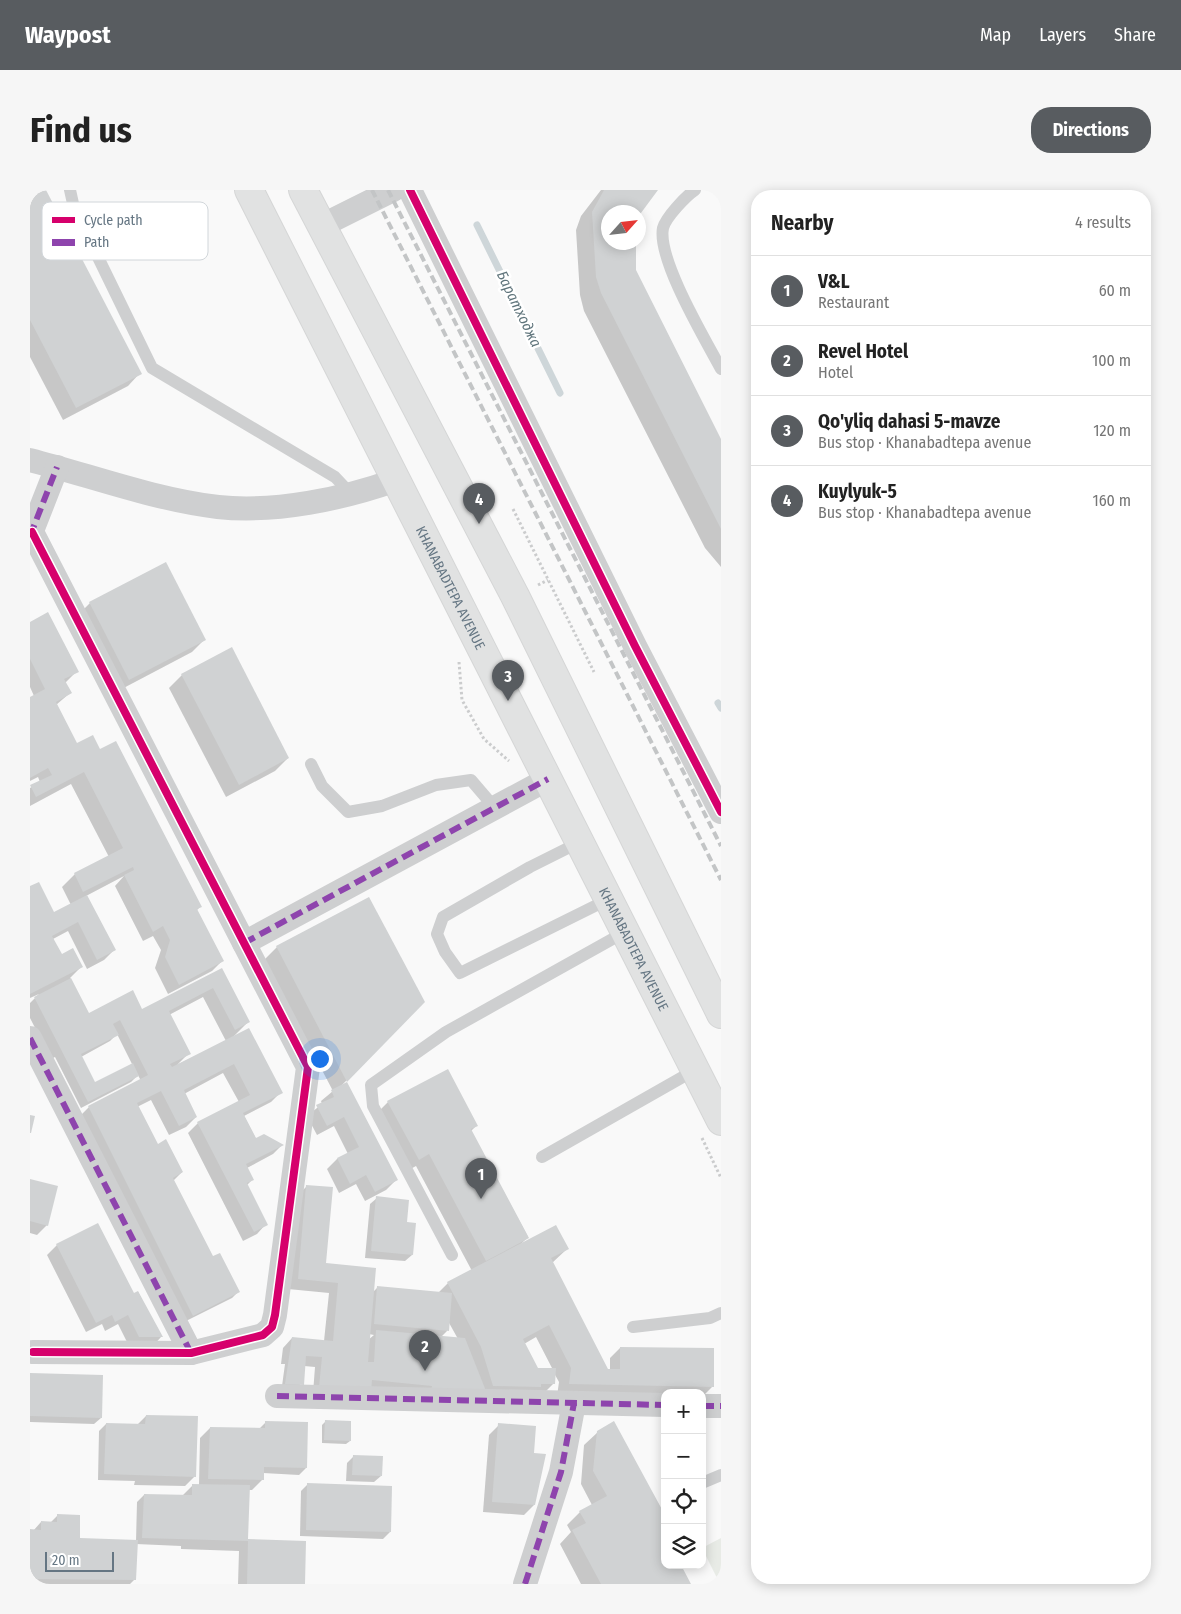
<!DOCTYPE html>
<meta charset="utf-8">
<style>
:root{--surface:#fff;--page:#f6f6f6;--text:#222;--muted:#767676;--line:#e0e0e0;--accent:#585c60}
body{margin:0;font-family:"Fira Sans Condensed",sans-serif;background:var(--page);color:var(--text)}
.controls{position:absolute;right:15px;bottom:15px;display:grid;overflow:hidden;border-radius:10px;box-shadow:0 2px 12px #0003}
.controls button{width:45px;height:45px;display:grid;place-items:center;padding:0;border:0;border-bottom:1px solid var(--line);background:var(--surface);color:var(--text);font:25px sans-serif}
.compass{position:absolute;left:571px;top:15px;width:45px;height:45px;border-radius:50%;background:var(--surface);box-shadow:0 2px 12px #0003;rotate:63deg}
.scale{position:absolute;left:15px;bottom:12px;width:69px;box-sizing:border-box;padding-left:5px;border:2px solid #657683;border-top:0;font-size:14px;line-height:18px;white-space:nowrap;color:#657683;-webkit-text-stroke:4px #fff;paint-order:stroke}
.you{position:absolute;left:289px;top:868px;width:18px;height:18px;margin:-12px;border:4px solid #fff;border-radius:50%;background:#1a73e8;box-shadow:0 0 0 8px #1a73e833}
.badge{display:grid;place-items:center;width:32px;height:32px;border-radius:50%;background:var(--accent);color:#fff;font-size:16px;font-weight:700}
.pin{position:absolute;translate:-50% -41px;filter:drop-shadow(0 1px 2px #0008)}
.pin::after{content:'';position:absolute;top:26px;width:18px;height:15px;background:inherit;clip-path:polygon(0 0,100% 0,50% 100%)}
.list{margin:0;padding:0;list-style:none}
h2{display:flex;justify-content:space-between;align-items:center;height:65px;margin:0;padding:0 20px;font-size:21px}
h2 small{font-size:16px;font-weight:400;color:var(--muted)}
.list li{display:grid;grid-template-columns:32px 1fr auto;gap:15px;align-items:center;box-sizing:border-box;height:70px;padding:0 20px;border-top:1px solid var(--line)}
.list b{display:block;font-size:19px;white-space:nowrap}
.list p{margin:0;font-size:16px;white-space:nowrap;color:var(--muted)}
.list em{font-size:16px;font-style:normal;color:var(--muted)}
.icon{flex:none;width:28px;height:28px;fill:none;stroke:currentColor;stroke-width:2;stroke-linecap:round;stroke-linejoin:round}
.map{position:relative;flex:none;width:691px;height:1394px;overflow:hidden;border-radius:20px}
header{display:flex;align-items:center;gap:30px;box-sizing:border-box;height:70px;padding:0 25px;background:var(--accent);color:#fff}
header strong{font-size:24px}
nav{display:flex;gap:28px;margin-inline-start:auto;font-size:18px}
.intro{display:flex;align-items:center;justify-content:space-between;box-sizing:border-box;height:120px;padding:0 30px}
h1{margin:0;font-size:35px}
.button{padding:12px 22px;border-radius:20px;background:var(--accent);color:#fff;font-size:18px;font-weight:700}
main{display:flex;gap:30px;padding:0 30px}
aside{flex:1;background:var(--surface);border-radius:20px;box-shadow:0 2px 12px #0003}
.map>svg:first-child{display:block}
</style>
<header>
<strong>Waypost</strong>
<nav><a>Map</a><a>Layers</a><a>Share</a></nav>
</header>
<div class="intro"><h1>Find us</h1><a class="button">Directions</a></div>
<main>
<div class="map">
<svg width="691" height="1394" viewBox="0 0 691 1394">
<rect width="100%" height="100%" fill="#f9f9f9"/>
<polygon fill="#e8ebe6" points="691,1348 691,1394 690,1394 672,1358"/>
<g fill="#0003" fill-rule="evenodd">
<polygon points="0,0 14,0 110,183 98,196 33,230 0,167"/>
<polygon points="571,0 626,0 608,22 578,22 578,52 691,252 691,377 675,358 554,121 550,105 546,40 551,26"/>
<polygon points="60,413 175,449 162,462 86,502 47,426"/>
<path d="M0,433L47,481L35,493L40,503L26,515L46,555L69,559L170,717L166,721L192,771L182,781L138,804L125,778L131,760L123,746L113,751L85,696L94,686L56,706L84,760L74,770L57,779L38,741L23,749L31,766L51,777L40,788L59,825L112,820L191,780L218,832L204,846L251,902L241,912L214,926L226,949L252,955L243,964L217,978L223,989L217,995L236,1034L227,1044L213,1051L158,943L168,933L209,912L193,883L154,904L166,927L156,937L139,945L121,910L107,917L127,956L152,982L143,991L183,1068L208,1102L202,1108L156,1131L49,927L59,917L111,891L108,885L101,892L51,918L25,867L21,869L0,828V813L9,804L0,808V697L23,724L41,715L32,697L45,684L79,667L41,594L0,616V598L10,592L8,587L0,591V508L4,506L0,497ZM173,807L196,851L147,875L159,863L139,825ZM87,844L102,874L65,894L51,867L80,851Z"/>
<polygon points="152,485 258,568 245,581 196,607 139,498"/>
<polygon points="247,757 394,812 311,896 366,990 356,1000 335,1011 326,994 309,1003 297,979 307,969 318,964 304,936 287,945 277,926 292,914 291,911 303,901 234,770"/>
<path d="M358,912L446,936L441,941L498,1047L490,1055L537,1059L522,1073L577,1181L580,1180V1168L590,1158L683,1196L673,1206L672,1203H635V1205L527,1206L529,1192L524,1183V1193L511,1206L283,1203L285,1177L274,1176L269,1198L252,1196L255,1174H251L253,1158L262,1148L294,1151L299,1103L258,1099L270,1003L277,996L293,1074L343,1102L348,1097L408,1103L418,1093L442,1081L386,976L375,982L345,925ZM418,1131L428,1149L411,1147L417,1141ZM339,1144L344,1145L338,1150ZM506,1147L523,1180L507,1179L494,1154Z"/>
<polygon points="0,991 17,1035 7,1045 0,1043"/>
<polygon points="347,1008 376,1033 382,1065 375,1071 335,1068 340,1014"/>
<polygon points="67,1035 103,1105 108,1102 131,1147 122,1157 99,1156 88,1134 75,1141 72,1134 56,1142 17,1065 27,1055"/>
<polygon points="0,1185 71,1228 64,1234 0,1232"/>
<polygon points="116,1226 165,1286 155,1296 104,1295 105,1291 68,1290 69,1241 76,1234 107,1235"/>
<polygon points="236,1232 276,1278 269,1285 233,1283 232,1290 222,1300 218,1300 217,1350 275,1352 274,1394 208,1394 209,1361 151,1359 151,1356 106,1354 105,1389 100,1394 0,1394 0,1341 3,1341 11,1332 20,1333 27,1326 48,1349 106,1351 107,1312 114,1305 153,1305 163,1295 169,1295 170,1248 180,1238 229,1239"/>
<polygon points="295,1232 320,1251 316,1254 292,1253 292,1235"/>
<polygon points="469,1235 504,1315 494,1325 453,1322 459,1245"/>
<polygon points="568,1242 635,1375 660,1394 551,1394 530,1354 541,1342 537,1335 550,1322 562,1315 551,1294 554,1255"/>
<polygon points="324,1266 351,1286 344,1292 316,1291 317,1273"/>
<polygon points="278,1294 360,1342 353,1349 270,1346 271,1301"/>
</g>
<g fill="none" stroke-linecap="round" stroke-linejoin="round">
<g stroke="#ced6d9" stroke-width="7">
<polyline points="447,35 530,203"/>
<polyline points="688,513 691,518"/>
</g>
</g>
<g fill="#d0d2d3">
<polygon points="0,0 16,0 112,184 46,218 0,130"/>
<polygon points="574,0 628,0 608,27 608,22 578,22 578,52 606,52 606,80 691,249 691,339 571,103 566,87 562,22"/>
<polygon points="136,372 176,450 99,490 59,412"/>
<polygon points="18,422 49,482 34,489 42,503 26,512 47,553 63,545 70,559 86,551 172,717 167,719 194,771 149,795 135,767 140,750 133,736 123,742 94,685 104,680 103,677 53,702 44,683 93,658 54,582 6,607 0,595 22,585 18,578 0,588 0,507 15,499 0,469 0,432"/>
<polygon points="202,457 259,568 209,595 151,484"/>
<polygon points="9,692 24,722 57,705 86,760 67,770 48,732 22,746 32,764 43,758 53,777 0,804 0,696"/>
<polygon points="339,707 395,812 317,892 246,756"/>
<polygon points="192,778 220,832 205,840 183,798 139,821 161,864 140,874 142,877 219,838 253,903 213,923 226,948 234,944 254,955 216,974 224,990 217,993 238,1035 224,1042 167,932 220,905 204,874 154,900 167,927 149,936 131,901 107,913 128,954 136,949 153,982 143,988 183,1066 190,1063 210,1102 163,1126 58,916 118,885 90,830 83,834 89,845 51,864 65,892 103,873 109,886 58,912 4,807 41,788 59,823 103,800 112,819"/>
<polygon points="418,879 448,936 441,939 499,1048 456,1071 399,964 389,970 357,911"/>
<polygon points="317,892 368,990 345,1002 336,985 320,994 307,968 329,957 314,927 297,936 286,915 304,907 301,900"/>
<polygon points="0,925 5,926 1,943 0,943"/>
<polygon points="0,989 28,996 18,1036 0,1031"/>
<polygon points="276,995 303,997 296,1073 346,1078 338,1172 344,1172 346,1140 435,1148 458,1206 401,1201 402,1196 342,1190 341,1202 289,1197 292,1167 276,1166 274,1195 255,1194 262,1147 303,1151 308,1093 268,1089"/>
<polygon points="346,1006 379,1010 377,1032 386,1033 383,1065 341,1061"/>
<polygon points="68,1033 104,1103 108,1101 133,1147 109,1147 98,1125 85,1132 82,1125 66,1133 26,1054"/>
<polygon points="526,1035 539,1059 521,1068 578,1179 590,1179 590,1157 684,1158 684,1197 539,1194 541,1178 519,1135 493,1149 508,1178 526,1178 525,1194 511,1194 511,1197 463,1196 451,1157 417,1092"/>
<polygon points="347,1096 422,1103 419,1141 344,1134"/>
<polygon points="0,1183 73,1185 72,1228 0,1226"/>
<polygon points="116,1225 168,1226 166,1287 74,1284 76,1233 115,1234"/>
<polygon points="295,1230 321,1231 321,1251 294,1250"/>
<polygon points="235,1231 278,1232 277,1278 234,1277 234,1290 178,1289 180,1237 235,1238"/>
<polygon points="584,1231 635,1325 635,1375 651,1375 661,1394 571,1394 542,1340 556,1333 549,1321 577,1306 563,1281 567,1241"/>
<polygon points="468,1233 506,1236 504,1263 516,1264 505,1315 462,1312"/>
<polygon points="323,1265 353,1266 352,1286 322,1285"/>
<polygon points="277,1293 362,1296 361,1342 276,1340"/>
<polygon points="162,1294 220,1295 218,1349 276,1351 275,1394 217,1394 218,1351 112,1348 114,1304 162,1305"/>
<polygon points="27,1324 50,1325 50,1348 108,1350 106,1390 0,1389 0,1339 11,1340 11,1331 27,1332"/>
</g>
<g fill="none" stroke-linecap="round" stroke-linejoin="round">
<g stroke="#d5d6d6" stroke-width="30">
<g id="highway">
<path id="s1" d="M219,0L691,931"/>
<polyline points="273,0 485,406 691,824"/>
</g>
</g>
<g stroke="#cbcccd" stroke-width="3" stroke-dasharray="2.5 2.5" stroke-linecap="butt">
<polyline points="483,319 564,482"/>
<polyline points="508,395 518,390"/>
<polyline points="429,472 432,510 454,549 479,571"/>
<polyline points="672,948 691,988"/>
</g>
<g stroke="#cecfd0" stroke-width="12">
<polyline points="40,0 44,18 122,178 305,287 322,305"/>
<path d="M665,0C656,6 636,27 633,38C627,69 675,149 691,179"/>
<polyline points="281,574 292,596 318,622 352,616 406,595 441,590 465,618"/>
<polyline points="550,652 500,677 413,727 407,744 415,762 430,783 579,709"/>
<polyline points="512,967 665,880"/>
<polyline points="422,1065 343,916 341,895 416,842 595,742"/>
<polyline points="603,1137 680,1128 691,1123"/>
<polyline points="672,1293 691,1285"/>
</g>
<g stroke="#cecfd0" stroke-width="24">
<polyline points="380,0 605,456 691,622"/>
<polyline points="291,36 363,0"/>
<path d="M0,270C62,286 123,309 188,317C245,323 313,309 366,290"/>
<polyline points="2,342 278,877 245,1125 242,1137 233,1145 161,1163 3,1162"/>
<polyline points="0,346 27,277"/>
<polyline points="214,753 518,589"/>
<polyline points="0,848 161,1163"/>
<polyline points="247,1206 635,1215"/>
<polyline points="672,1216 691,1216"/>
<polyline points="495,1394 531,1282 544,1213"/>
</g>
<use href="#highway" stroke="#e1e2e2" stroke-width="28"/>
<g stroke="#c3c5c6" stroke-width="4" stroke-dasharray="8 4" stroke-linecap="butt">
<polyline points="342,0 691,690"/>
<polyline points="358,0 691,656"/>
</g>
<g stroke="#8e44ad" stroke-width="6" stroke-dasharray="12 6" stroke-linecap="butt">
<polyline points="0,346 27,277"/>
<polyline points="214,753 518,589"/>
<polyline points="0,848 161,1163"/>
<polyline points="247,1206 635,1215"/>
<polyline points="672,1216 691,1216"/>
<polyline points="495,1394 531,1282 544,1213"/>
</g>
<g stroke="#fff" stroke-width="11">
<g id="cycleway">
<polyline points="380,0 605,456 691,622"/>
<polyline points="2,342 278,877 245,1125 242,1137 233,1145 161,1163 3,1162"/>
</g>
</g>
<use href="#cycleway" stroke="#d6006c" stroke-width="8"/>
</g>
<g text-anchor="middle" stroke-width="5" stroke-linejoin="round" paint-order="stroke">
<g font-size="14" fill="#657683" stroke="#fff">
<text dy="5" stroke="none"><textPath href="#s1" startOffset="446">KHANABADTEPA AVENUE</textPath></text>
<text dy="5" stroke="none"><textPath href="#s1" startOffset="851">KHANABADTEPA AVENUE</textPath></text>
</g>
<g font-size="15" font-style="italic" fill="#60757c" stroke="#fff">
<text transform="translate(489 119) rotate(64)" y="5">Баратходжа</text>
</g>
</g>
<rect x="12" y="12" width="166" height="58" rx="8" fill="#fff" stroke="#d1d6da" stroke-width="1"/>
<rect x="22" y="27" width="23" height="6" fill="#d6006c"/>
<rect x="22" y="49" width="23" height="7" fill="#8e44ad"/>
<g font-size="14" fill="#657683">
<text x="54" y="35">Cycle path</text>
<text x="54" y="57">Path</text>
</g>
</svg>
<div class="controls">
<button>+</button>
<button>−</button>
<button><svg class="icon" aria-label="locate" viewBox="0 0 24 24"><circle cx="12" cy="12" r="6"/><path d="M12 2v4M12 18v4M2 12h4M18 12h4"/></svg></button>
<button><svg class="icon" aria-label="layers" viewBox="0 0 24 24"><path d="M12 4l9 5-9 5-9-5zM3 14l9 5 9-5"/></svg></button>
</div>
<svg class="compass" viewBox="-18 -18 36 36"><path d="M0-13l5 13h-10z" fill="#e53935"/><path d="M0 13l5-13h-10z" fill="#767676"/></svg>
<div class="scale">20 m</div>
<div class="you"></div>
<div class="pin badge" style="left:451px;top:1009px">1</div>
<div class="pin badge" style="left:395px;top:1181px">2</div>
<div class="pin badge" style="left:478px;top:511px">3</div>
<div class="pin badge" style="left:449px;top:334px">4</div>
</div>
<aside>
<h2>Nearby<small>4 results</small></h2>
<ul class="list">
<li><span class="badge">1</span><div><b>V&amp;L</b><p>Restaurant</p></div><em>60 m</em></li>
<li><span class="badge">2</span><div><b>Revel Hotel</b><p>Hotel</p></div><em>100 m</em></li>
<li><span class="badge">3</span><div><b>Qo'yliq dahasi 5-mavze</b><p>Bus stop · Khanabadtepa avenue</p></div><em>120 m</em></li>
<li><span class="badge">4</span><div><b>Kuylyuk-5</b><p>Bus stop · Khanabadtepa avenue</p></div><em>160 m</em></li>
</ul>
</aside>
</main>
